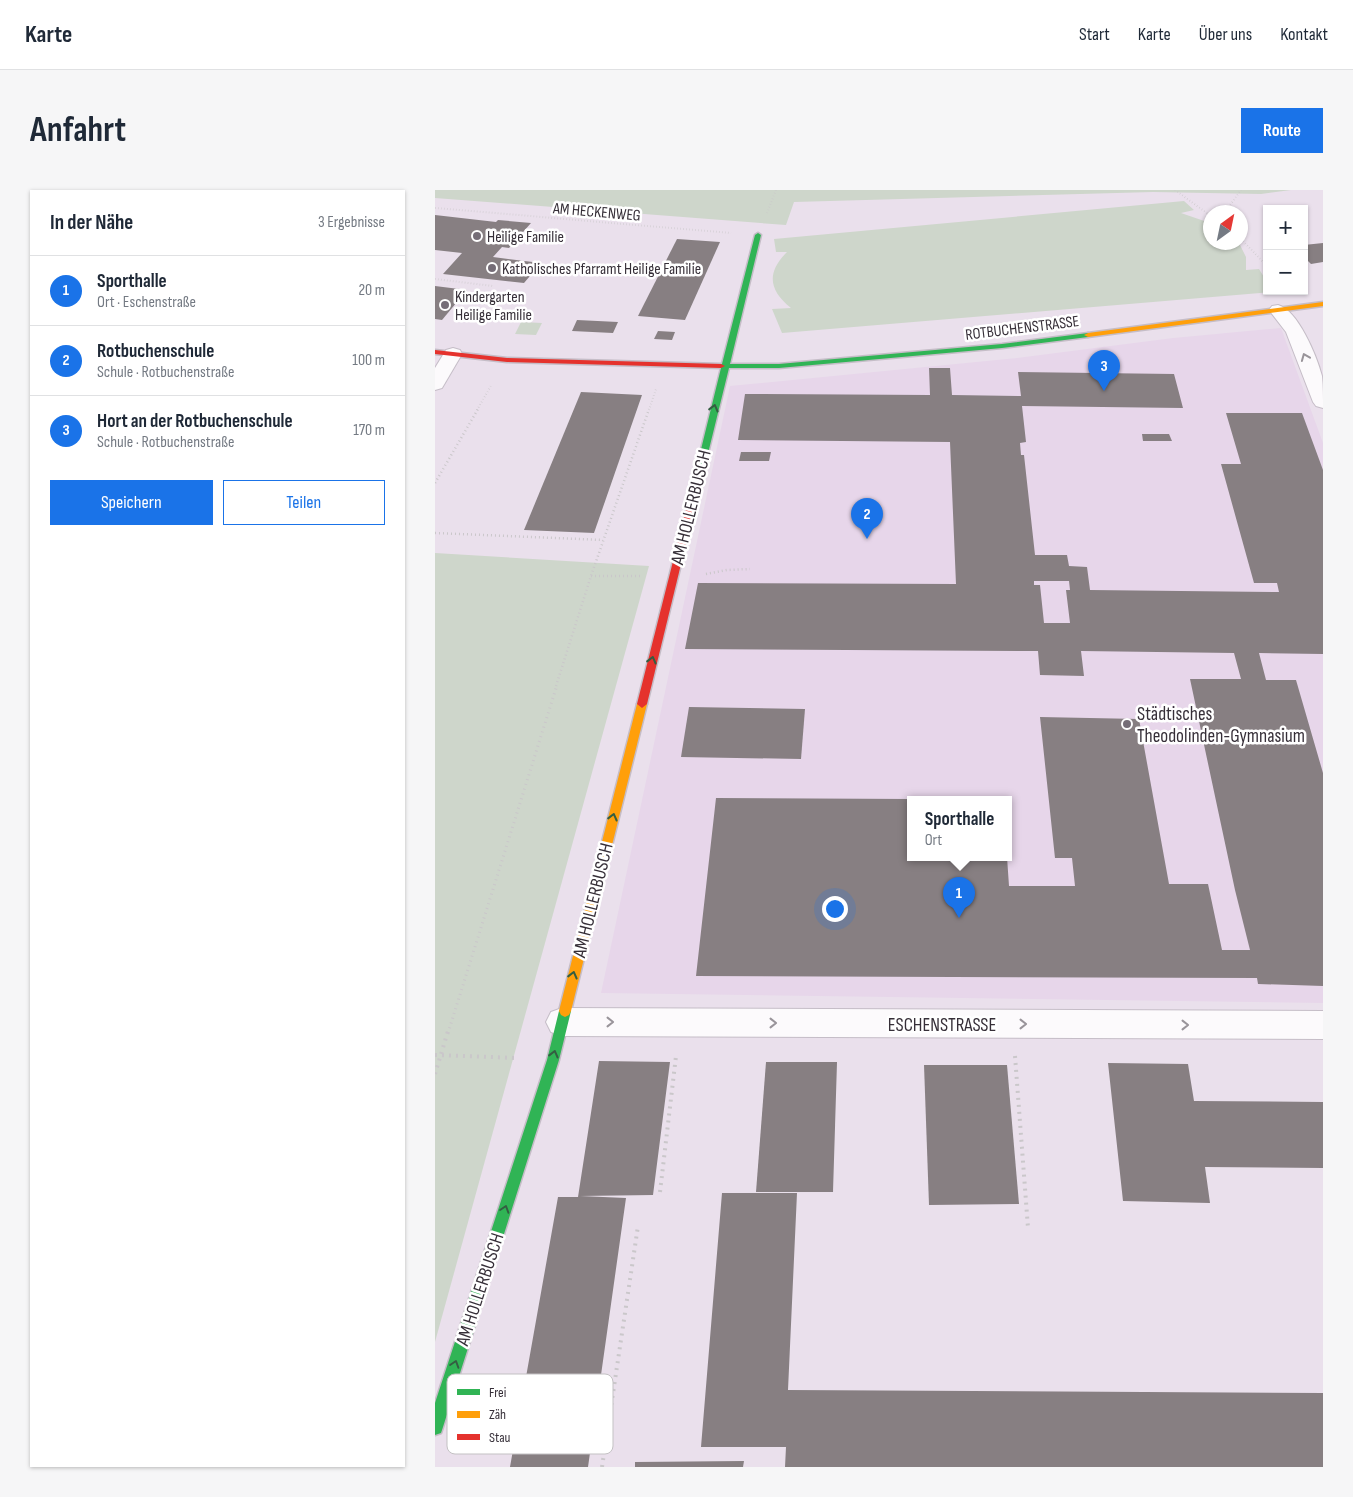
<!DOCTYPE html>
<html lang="de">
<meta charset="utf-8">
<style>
:root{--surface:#fff;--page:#f6f6f7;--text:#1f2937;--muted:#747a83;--line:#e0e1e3;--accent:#1a73e8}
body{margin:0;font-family:"Sofia Sans Condensed",sans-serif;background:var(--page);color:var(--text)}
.controls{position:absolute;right:15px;top:15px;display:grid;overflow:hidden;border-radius:0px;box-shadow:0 1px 4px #0004}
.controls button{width:45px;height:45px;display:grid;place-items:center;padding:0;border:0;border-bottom:1px solid var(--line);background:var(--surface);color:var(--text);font:25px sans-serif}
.compass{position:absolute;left:768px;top:15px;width:45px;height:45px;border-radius:50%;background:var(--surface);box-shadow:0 1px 4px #0004;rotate:33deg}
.you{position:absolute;left:399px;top:718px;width:18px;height:18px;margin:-12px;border:4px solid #fff;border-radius:50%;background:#1a73e8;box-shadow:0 0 0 8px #1a73e833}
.badge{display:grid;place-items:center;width:32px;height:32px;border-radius:50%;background:var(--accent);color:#fff;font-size:16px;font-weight:700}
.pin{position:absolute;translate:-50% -41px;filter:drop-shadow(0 1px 2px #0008)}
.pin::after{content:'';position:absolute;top:26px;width:18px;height:15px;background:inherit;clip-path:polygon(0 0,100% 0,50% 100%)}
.popup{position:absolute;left:472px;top:606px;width:105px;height:65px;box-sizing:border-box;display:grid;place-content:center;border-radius:0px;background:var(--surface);filter:drop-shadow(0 1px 4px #0005);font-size:16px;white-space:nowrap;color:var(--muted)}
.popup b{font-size:19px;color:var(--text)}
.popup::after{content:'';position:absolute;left:50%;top:100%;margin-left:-10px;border:10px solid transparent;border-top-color:var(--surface)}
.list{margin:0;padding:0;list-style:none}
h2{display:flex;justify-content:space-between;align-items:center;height:65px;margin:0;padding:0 20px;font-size:21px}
h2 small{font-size:16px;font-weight:400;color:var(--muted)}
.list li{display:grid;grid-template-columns:32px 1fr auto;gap:15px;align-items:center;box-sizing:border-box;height:70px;padding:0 20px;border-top:1px solid var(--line)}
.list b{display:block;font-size:19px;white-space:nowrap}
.list p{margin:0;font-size:16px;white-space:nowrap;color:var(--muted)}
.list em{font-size:16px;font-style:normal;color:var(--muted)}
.actions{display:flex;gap:10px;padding:15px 20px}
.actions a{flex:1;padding:11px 0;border:1px solid var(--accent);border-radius:0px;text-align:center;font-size:18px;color:var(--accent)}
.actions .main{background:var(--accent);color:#fff}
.map{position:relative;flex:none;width:888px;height:1277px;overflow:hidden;border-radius:0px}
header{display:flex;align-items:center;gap:30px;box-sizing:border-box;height:70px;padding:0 25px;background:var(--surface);border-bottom:1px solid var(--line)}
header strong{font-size:24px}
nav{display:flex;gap:28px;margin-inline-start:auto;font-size:18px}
.intro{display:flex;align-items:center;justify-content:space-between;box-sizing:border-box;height:120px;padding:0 30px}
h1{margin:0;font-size:35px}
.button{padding:12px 22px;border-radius:0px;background:var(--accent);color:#fff;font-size:18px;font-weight:700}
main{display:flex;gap:30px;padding:0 30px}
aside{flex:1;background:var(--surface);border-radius:0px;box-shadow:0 1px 4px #0004}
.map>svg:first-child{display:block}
</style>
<header>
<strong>Karte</strong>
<nav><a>Start</a><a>Karte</a><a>Über uns</a><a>Kontakt</a></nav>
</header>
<div class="intro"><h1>Anfahrt</h1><a class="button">Route</a></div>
<main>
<aside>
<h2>In der Nähe<small>3 Ergebnisse</small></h2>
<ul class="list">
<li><span class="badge">1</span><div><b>Sporthalle</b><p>Ort · Eschenstraße</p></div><em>20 m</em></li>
<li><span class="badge">2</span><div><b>Rotbuchenschule</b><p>Schule · Rotbuchenstraße</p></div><em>100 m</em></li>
<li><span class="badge">3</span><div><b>Hort an der Rotbuchenschule</b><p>Schule · Rotbuchenstraße</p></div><em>170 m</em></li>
</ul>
<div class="actions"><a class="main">Speichern</a><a>Teilen</a></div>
</aside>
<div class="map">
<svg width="888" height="1277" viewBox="0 0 888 1277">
<rect width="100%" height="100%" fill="#eae0ec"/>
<path fill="#e7d6ea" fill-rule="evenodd" d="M846,138L888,253V813L166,803L295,196L582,168L738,148ZM475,609H573V667H475Z"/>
<g fill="#ced6cb">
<polygon points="0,0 856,0 826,4 718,2 359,12 351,35 0,8"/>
<path d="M749,11L759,20L746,23L775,33L776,52L804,53L811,67V80L824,79L832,92V101L838,102L347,143L337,119L356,118C334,100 331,83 352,62H341L339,49Z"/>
<polygon points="86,132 107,133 101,145 80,144"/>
<polygon points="0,363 214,376 0,1152"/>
</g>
<g fill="#877f82" fill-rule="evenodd">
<polygon points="0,25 61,32 63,30 96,33 74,58 67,57 58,67 106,73 89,93 8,84 27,63 0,60"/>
<polygon points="242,49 285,52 250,130 203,126"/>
<polygon points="888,53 888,72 876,74 869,67 869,55"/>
<polygon points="0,96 32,100 7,130 0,129"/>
<polygon points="142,130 183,132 178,143 137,141"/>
<polygon points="223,141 240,142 237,150 219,149"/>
<path d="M494,178H515L517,205L586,206L583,182L739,184L748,218L587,216L591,252L585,253L586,265H589L600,365H632L634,376L652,377L655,400L844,402L842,393H819L786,274H806L791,223H867L888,280V464L824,463L831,490H861L888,583V796L823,794L822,788L261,786L281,608L475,609V667H572L574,696H640L637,668H620L605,527L704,529L734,694H773L787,760H815L800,700L755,489H806L799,463L646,461L649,486L605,485L603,461L250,459L263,393L521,394L515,252L303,250L310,204L495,205ZM599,391H634L635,400H631L635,433H609L605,395H599Z"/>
<polygon points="146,202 207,205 159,343 89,340"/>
<polygon points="707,244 734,244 737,251 708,251"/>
<polygon points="306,262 336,262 334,271 304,271"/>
<polygon points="254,517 370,519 366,569 246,567"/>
<polygon points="164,871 235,872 218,1005 145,1006 191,1008 153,1277 75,1277 123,1007 143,1007"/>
<polygon points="331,872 402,872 398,1002 321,1002"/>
<polygon points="673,873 753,874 759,911 888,912 888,978 770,977 775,1013 688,1011"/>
<polygon points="489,875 572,875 584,1014 494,1015"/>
<polygon points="287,1003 362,1003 353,1200 888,1203 888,1277 350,1277 351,1257 266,1257"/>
<polygon points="309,1271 308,1277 200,1277 200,1272"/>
</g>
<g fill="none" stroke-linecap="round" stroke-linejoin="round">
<g stroke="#c5bdc7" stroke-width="2">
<g id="street">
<path d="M843,115C863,120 882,167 887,186C888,196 888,208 888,218L881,216L878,212L851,142L834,120L837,116Z"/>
<polygon points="18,158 25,160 27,164 7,198 0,200 0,178 11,160"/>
<polygon points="127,818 888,821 888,849 127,846 116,842 111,832 116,822"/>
</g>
</g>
<g stroke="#c5bdc7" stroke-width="3">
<g id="fast">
<polygon points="323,43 326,45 295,174 344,174 567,154 653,143 657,145 653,147 567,158 344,178 294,178 265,296 261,299 258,298 257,296 286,178 282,176 287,174 320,45"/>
<polygon points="130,815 134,817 136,821 124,870 8,1237 6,1243 0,1245 0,1213 112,870 124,821 126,817"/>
</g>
</g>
<g stroke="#c5bdc7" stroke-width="3">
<g id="slow">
<polygon points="888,112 888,116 653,147 649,145 653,143"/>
<polygon points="207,510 212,514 136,821 134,825 130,827 126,825 124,821 202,514"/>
</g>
</g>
<g stroke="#c5bdc7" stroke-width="3">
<g id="jam">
<polygon points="0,160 72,168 286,174 290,176 286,178 72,172 0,164"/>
<polygon points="261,293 265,296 212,514 207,518 202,514 257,296"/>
</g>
</g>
<g stroke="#cac7ca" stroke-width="2" stroke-dasharray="0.5 2.5" stroke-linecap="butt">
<polyline points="740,0 776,26"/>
<polyline points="0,18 296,43"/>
<polyline points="790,22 806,0"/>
<polyline points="332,23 341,0"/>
<polyline points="806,49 832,76"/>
<polyline points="0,89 58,96"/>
<polyline points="42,220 57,194"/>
<polyline points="214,220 221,199"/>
</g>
<g stroke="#cac7ca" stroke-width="2.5" stroke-dasharray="1 3" stroke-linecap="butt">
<polyline points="0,293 43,219"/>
<polyline points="0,343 168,350"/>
<polyline points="271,384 292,380 315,379"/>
<polyline points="156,386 207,386"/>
<polyline points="121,496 156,386 214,219"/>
</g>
<polyline stroke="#cac7ca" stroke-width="3" stroke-dasharray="1 4" stroke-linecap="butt" points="13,843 122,495"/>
<g stroke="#cac7ca" stroke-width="4" stroke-dasharray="2 5" stroke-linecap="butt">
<polyline points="0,865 82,868"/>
<polyline points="580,866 593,1038"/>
<polyline points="0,884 13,841"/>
<polyline points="225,1002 241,866"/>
<polyline points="167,1277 203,1036"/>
</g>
<use href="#street" fill="#fcfafc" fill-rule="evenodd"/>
<use href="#fast" fill="#30b455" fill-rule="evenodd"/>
<use href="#slow" fill="#ff9f0a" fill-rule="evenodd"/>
<use href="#jam" fill="#e5322d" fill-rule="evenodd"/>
</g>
<defs><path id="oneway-chevron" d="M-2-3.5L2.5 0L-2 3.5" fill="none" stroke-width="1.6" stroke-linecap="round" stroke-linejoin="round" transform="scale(1.25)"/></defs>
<g stroke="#99949a">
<use href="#oneway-chevron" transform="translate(870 167) rotate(-112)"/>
<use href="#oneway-chevron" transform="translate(175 832)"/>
<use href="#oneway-chevron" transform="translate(338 833)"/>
<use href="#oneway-chevron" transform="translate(588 834)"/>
<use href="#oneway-chevron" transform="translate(750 835)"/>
</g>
<g stroke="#345e42">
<use href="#oneway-chevron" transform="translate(279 218) rotate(-76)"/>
<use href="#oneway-chevron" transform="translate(217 470) rotate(-76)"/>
<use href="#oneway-chevron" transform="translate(178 627) rotate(-76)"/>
<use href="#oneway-chevron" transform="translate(138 785) rotate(-76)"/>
<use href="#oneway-chevron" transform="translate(119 864) rotate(-76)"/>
<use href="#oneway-chevron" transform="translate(70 1019) rotate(-72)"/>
<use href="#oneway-chevron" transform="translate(20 1174) rotate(-72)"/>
</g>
<g fill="#756d77" stroke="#fff" stroke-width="2">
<circle cx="42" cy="46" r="5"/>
<circle cx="57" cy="78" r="5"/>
<circle cx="10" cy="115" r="5"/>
<circle cx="692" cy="534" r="5"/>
</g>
<g text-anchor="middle" stroke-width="5" stroke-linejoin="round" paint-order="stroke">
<g font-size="16" fill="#362f38" stroke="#fff">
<text transform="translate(162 21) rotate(5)" y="6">AM HECKENWEG</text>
<text transform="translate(587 137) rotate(-7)" y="6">ROTBUCHENSTRASSE</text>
</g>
<g font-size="16" fill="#362f38" stroke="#fff" text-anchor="start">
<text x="52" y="52">Heilige Familie</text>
<text x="67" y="84">Katholisches Pfarramt Heilige Familie</text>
<text x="20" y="112">Kindergarten<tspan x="20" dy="18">Heilige Familie</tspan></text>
</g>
<g font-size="19" fill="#362f38" stroke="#fff">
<text transform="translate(255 317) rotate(-76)" y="7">AM HOLLERBUSCH</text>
<text transform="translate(157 710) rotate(-76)" y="7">AM HOLLERBUSCH</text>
<text x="507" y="841">ESCHENSTRASSE</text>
<text transform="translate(44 1099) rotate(-72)" y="7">AM HOLLERBUSCH</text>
</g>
<g font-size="19" fill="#362f38" stroke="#fff" text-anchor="start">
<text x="702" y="530">Städtisches<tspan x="702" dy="22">Theodolinden-Gymnasium</tspan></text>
</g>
</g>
<rect x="12" y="1184" width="166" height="80" rx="8" fill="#fff" stroke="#c3c1c3" stroke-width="1"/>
<rect x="22" y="1199" width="23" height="6" fill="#30b455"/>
<rect x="22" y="1221" width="23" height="7" fill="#ff9f0a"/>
<rect x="22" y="1244" width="23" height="6" fill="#e5322d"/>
<g font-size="14" fill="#362f38">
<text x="54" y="1207">Frei</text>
<text x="54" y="1229">Zäh</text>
<text x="54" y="1252">Stau</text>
</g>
</svg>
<div class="controls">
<button>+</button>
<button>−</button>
</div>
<svg class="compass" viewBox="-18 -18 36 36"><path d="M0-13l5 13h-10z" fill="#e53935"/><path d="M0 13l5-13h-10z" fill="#747a83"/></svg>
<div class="you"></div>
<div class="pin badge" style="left:524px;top:728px">1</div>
<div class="popup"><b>Sporthalle</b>Ort</div>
<div class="pin badge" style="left:432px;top:349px">2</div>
<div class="pin badge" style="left:669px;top:201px">3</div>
</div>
</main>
